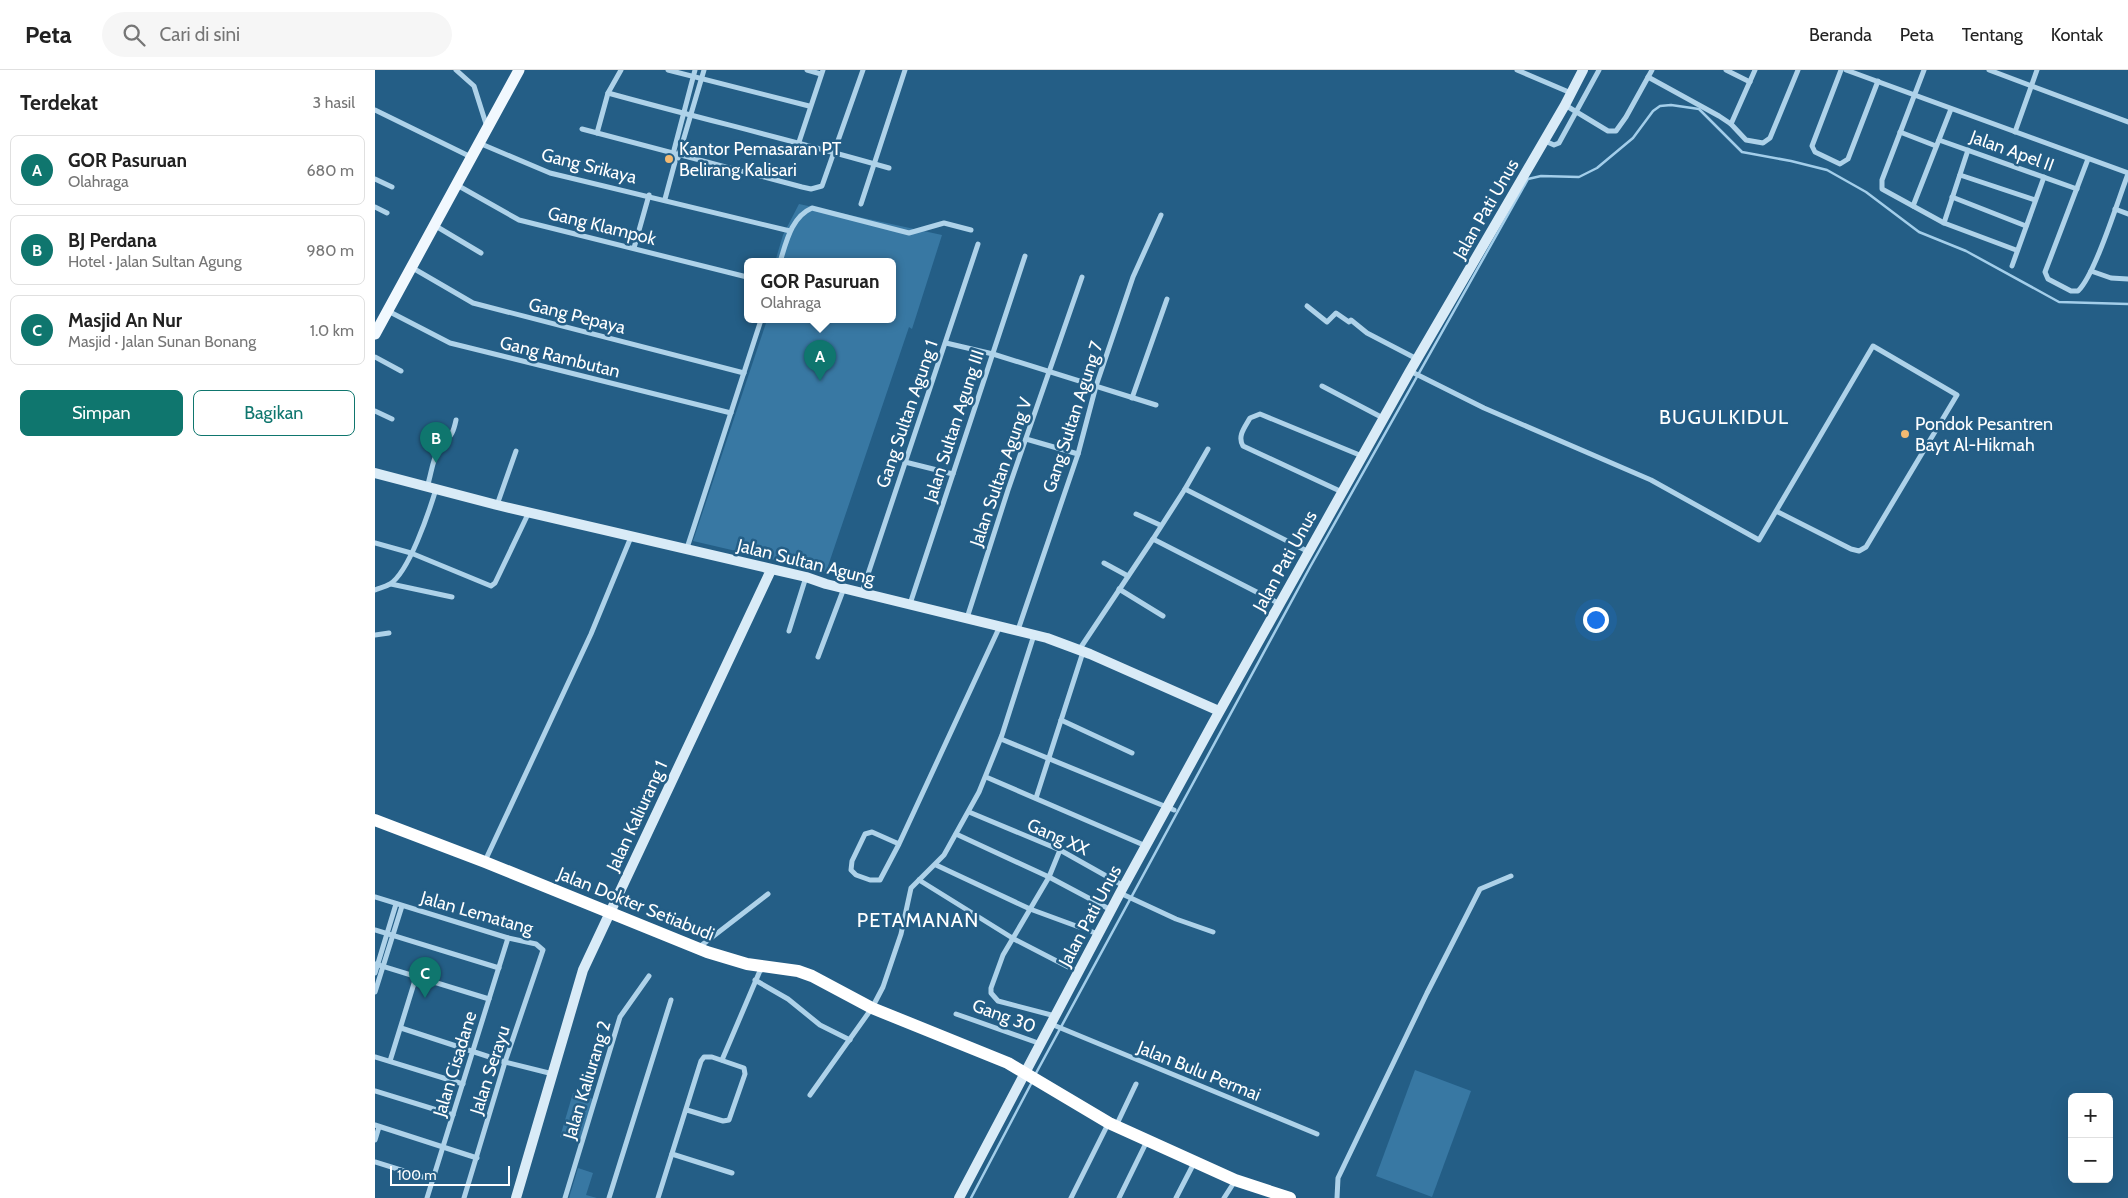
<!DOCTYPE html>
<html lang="id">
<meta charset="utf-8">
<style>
:root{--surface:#fff;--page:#f6f6f6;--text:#222;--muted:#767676;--line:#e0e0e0;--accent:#0f766e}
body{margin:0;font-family:Cabin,sans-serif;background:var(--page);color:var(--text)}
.controls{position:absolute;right:15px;bottom:15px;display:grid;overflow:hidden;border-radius:8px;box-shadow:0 5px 20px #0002}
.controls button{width:45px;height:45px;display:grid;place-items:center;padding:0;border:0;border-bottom:1px solid var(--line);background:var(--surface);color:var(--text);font:25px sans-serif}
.scale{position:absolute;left:15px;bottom:12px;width:120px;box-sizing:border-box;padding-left:5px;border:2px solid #fff;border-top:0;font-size:14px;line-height:18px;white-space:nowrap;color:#fff;-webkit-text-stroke:4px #245e86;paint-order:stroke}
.you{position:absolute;left:1220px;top:549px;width:18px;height:18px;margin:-12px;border:4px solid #fff;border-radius:50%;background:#1a73e8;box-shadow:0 0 0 8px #1a73e833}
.badge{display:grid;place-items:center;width:32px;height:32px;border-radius:50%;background:var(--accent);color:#fff;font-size:16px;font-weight:700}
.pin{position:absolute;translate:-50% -41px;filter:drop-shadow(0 1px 2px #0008)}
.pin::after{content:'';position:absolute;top:26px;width:18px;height:15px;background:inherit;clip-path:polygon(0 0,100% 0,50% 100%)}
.popup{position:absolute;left:369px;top:188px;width:152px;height:65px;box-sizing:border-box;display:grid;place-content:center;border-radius:8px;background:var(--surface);filter:drop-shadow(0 1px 4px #0005);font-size:16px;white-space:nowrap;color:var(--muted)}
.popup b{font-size:19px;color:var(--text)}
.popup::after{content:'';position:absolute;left:50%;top:100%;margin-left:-10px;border:10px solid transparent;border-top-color:var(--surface)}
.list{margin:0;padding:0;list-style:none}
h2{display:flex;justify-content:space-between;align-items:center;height:65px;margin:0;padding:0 20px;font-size:21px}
h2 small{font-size:16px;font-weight:400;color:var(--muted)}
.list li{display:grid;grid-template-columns:32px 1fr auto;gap:15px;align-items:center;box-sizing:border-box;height:70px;margin:0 10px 10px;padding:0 10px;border:1px solid var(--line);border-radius:8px}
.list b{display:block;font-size:19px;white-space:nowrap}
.list p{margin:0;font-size:16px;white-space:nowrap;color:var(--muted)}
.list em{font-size:16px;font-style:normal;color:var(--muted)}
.actions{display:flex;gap:10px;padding:15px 20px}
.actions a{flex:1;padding:11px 0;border:1px solid var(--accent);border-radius:8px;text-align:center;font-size:18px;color:var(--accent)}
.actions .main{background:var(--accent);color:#fff}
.icon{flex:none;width:28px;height:28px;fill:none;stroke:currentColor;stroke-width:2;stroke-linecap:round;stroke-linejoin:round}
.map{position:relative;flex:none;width:1753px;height:1128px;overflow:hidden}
header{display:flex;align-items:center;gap:30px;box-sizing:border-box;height:70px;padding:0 25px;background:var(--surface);border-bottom:1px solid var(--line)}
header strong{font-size:24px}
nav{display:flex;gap:28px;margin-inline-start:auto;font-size:18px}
.search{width:350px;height:45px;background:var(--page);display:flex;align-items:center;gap:12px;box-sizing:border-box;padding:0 18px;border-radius:28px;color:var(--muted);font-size:19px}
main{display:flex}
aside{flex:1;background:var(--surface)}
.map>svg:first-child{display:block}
</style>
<header>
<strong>Peta</strong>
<div class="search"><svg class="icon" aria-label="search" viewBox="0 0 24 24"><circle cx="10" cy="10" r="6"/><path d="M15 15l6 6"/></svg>Cari di sini</div>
<nav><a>Beranda</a><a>Peta</a><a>Tentang</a><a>Kontak</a></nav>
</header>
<main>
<aside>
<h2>Terdekat<small>3 hasil</small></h2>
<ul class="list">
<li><span class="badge">A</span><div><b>GOR Pasuruan</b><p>Olahraga</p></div><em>680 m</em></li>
<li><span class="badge">B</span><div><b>BJ Perdana</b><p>Hotel · Jalan Sultan Agung</p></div><em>980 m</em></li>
<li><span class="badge">C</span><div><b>Masjid An Nur</b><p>Masjid · Jalan Sunan Bonang</p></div><em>1.0 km</em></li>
</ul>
<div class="actions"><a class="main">Simpan</a><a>Bagikan</a></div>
</aside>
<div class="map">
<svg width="1753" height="1128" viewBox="0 0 1753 1128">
<rect width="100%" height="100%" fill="#245e86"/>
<g fill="#3878a3">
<polygon points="424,134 567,165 537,259 534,257 533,260 451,502 318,471 392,250 518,250 518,192 400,192 408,165"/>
<polygon points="1040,1000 1096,1021 1057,1127 1001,1106"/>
<polygon points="198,1023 218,1029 205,1073 185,1067"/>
<polygon points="203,1098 218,1103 211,1125 222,1128 194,1128"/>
</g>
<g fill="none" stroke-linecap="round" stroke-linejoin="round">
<g stroke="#a3ceea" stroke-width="2.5">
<polyline points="660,1005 935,497 1153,109 1166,106 1204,107 1222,98 1258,68 1278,41 1285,36 1296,35 1324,39 1367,82 1416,91 1452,100 1491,122 1544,162 1591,181 1684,232 1753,234"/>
<polyline points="596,1128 657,1012"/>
</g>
<g stroke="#aed2e9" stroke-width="5">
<polyline points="81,0 99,16 112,57"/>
<polyline points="293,0 434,36"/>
<polyline points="432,0 446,4"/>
<polyline points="1142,0 1196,23"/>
<polyline points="1351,0 1375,12"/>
<polyline points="1466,0 1437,76 1440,82 1465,94 1473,89 1503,11"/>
<polyline points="1471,0 1753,103"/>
<polyline points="1549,0 1507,110 1507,119 1569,153 1641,180"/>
<polyline points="1614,0 1753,52"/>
<polyline points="1273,7 1344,46 1356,54 1371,70 1388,73 1395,68 1423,0"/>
<path d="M233,23C327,49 421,71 514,98"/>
<polyline points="1190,35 1233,61 1241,61 1251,47 1277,0"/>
<polyline points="0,40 96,87"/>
<polyline points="1356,54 1380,0"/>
<polyline points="207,59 427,117 436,119 447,116 488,0"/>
<polyline points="1525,62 1561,76"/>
<polyline points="1640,62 1662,0"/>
<polyline points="222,63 233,23 246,0"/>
<polyline points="1564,70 1702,119"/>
<polyline points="1170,71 1179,75 1184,73 1224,0"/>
<polyline points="424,72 448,0"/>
<polyline points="104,73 175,103 415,161"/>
<polyline points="303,88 329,0"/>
<path d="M1713,89L1670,202L1673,209L1696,221H1703C1720,205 1743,130 1753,104"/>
<polyline points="1585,105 1660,130"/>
<polyline points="0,109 17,117"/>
<polyline points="82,115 144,150 372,207"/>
<polyline points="1577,127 1651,156"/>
<polyline points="290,129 300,92 298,84 320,0"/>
<polyline points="486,134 530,0"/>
<polyline points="1538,136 1576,39"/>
<polyline points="0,137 12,143"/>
<polyline points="1740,139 1753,144"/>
<polyline points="1569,153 1593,80"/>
<polyline points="59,155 106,183"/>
<polyline points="259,178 274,125"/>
<path d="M405,192C411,173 416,147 437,138L534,163L569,153L596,160"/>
<polyline points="1637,196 1669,107"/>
<polyline points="36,197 98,233 369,303"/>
<polyline points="1716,201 1736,208 1753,209"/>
<polyline points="932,236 952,252 961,243 974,252 976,250 992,263 1042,289"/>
<polyline points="13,241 75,273 356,343"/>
<polyline points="571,273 618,284 781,335"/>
<polyline points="0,287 26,301"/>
<path d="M1035,301L1109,338L1276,410L1384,470C1422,405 1460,340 1498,276L1582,325L1491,477L1484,481L1476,479L1401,441"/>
<polyline points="947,316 1008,348"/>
<polyline points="757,328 792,229"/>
<polyline points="0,341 17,349"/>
<polyline points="651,369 703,384"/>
<polyline points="530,392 578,404"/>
<path d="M52,417C56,406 57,391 63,381C72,367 77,370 81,350"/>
<polyline points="810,419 833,379"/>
<path d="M967,422L868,376C862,366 870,357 875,348L885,344L987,386"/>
<polyline points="122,435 141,381"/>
<polyline points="761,444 785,455"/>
<polyline points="778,469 810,419 934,482"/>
<polyline points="0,473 36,483 116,516 120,513 154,442"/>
<polyline points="312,478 386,250"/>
<polyline points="729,493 753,506"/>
<polyline points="16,514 77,527"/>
<polyline points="744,519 788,546"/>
<path d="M0,520C5,518 10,517 15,514C34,502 54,442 61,419"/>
<polyline points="487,522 603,174"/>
<polyline points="535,534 650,186"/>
<polyline points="592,548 633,420 707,207"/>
<polyline points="643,560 703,384 721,316 758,207 786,145"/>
<polyline points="414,561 431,507"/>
<polyline points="0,565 14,563"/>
<polyline points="704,580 778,469 905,534"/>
<polyline points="443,587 469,518"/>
<polyline points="686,650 757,683"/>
<polyline points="626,669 799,740"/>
<polyline points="611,707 771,776"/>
<polyline points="661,728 708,582"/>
<polyline points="594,742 685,780 749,816"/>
<polyline points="581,764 674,807 736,840"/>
<polyline points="524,774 497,762 490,764 477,791 476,800 481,805 495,810 505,810 524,774 625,556"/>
<polyline points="110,791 216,564 256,467"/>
<polyline points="561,795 655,839 723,864"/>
<polyline points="544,810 639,869 703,902"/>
<polyline points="745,823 801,849 838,862"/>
<polyline points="0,827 133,868 161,874 168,880 130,992 89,1128"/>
<polyline points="0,860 124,898"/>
<polyline points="323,878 393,824"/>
<polyline points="0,894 114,929"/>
<polyline points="0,903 21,834"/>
<polyline points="380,910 413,929 445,955 475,970"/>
<polyline points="0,922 27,836"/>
<polyline points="581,944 666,974"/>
<polyline points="680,946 623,931 616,923 616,918 628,885 674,807 685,780"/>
<polyline points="676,954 942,1064"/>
<polyline points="26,958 130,992 178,1004"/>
<polyline points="0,987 88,1014"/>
<polyline points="347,990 387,896"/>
<polyline points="15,991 41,907"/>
<polyline points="0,1021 78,1045"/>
<polyline points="435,1025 497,938 508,917 526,864 536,818 569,785 604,722 627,665 659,565"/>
<polyline points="0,1055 102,1088"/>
<polyline points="741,1056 761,1014"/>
<polyline points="0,1070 4,1057"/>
<polyline points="297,1084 357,1103"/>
<polyline points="0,1092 58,1110"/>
<polyline points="52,1128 133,868"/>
<polyline points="190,1128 245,947 274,906"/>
<polyline points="234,1128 296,930"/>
<polyline points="283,1128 326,991 329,987 337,987 369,998 370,1004 354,1050 348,1051 312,1040"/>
<polyline points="696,1128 733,1054"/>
<polyline points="744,1128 772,1071"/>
<polyline points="801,1128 819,1093"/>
<polyline points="849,1128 860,1111"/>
<polyline points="962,1128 963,1108 1052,923 1105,819 1136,806"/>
</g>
<g stroke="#d9ebf7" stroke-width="10">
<polyline points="0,403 122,435 431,507 451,514 672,568 715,584 844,641"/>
<polyline points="141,1128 208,900 396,500"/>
<polyline points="584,1128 745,823 838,653 1035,301 1190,35 1208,0"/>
</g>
<polyline stroke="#f1f8fe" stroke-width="11" points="0,264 144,0"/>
<polyline stroke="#fff" stroke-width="12" points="0,750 110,792 332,882 372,894 423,901 437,906 497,938 633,993 734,1053 860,1110 915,1128"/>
</g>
<g fill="#f3ba72" stroke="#245e86" stroke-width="2">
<circle cx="294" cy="89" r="5"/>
<circle cx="1530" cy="364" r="5"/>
</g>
<g text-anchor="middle" stroke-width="5" stroke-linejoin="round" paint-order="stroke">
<g font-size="18" fill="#fff" stroke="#245e86" text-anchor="start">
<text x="304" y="85">Kantor Pemasaran PT<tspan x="304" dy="21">Belirang Kalisari</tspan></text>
<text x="1540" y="360">Pondok Pesantren<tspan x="1540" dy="21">Bayt Al-Hikmah</tspan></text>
</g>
<g font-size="18" fill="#fff" stroke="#245e86">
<text transform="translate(1637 81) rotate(20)" y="6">Jalan Apel II</text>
<text transform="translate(214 96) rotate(14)" y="6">Gang Srikaya</text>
<text transform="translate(1111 139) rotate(-60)" y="6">Jalan Pati Unus</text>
<text transform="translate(227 156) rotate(14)" y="6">Gang Klampok</text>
<text transform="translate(202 246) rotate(14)" y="6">Gang Pepaya</text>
<text transform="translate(185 287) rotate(14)" y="6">Gang Rambutan</text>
<text transform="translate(532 344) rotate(-71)" y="6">Gang Sultan Agung 1</text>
<text transform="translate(698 347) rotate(-72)" y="6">Gang Sultan Agung 7</text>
<text transform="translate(579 356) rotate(-72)" y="6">Jalan Sultan Agung III</text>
<text transform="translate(626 402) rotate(-71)" y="6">Jalan Sultan Agung V</text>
<text transform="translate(910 491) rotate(-61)" y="6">Jalan Pati Unus</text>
<text transform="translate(431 492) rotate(14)" y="6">Jalan Sultan Agung</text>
<text transform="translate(262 746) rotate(-65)" y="6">Jalan Kaliurang 1</text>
<text transform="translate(683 767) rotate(24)" y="6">Gang XX</text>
<text transform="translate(261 834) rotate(22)" y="6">Jalan Dokter Setiabudi</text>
<text transform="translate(102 843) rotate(16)" y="6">Jalan Lematang</text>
<text transform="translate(715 846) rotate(-62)" y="6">Jalan Pati Unus</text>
<text transform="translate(629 946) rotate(20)" y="6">Gang 30</text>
<text transform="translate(80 994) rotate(-73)" y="6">Jalan Cisadane</text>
<text transform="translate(115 1000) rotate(-72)" y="6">Jalan Serayu</text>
<text transform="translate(824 1001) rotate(22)" y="6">Jalan Bulu Permai</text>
<text transform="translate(212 1010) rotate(-73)" y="6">Jalan Kaliurang 2</text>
</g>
<g font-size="20" letter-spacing="1" fill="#fff" stroke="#245e86">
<text x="1349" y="354">BUGULKIDUL</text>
<text x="543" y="857">PETAMANAN</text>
</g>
</g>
</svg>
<div class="controls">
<button>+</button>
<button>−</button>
</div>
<div class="scale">100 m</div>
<div class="you"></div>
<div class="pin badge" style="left:445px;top:311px">A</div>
<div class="popup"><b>GOR Pasuruan</b>Olahraga</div>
<div class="pin badge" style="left:61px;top:393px">B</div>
<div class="pin badge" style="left:50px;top:928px">C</div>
</div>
</main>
